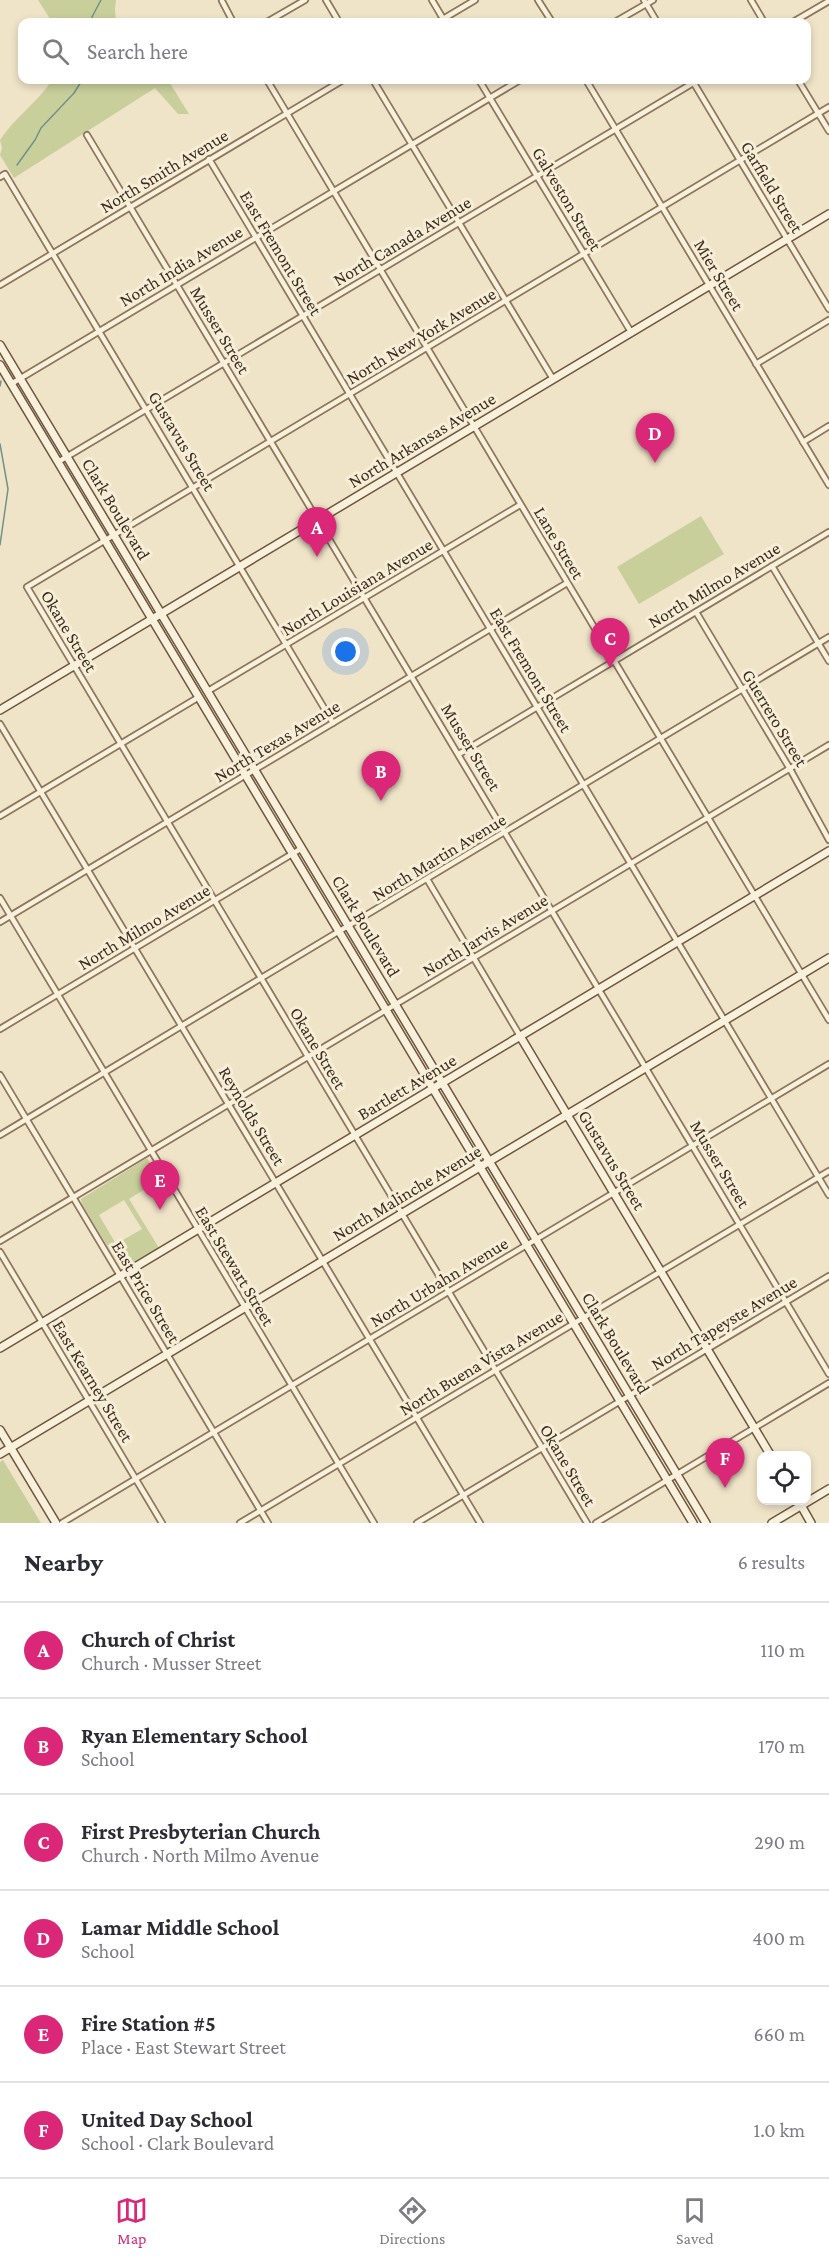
<!DOCTYPE html>
<meta charset="utf-8">
<style>
:root{--surface:#fff;--page:#f7f7f7;--text:#2b2b33;--muted:#7c7c81;--line:#e1e1e2;--accent:#db2777}
body{margin:0;font-family:"Crimson Pro",serif;background:var(--page);color:var(--text)}
.controls{position:absolute;right:18px;bottom:18px;display:grid;overflow:hidden;border-radius:12px;box-shadow:0 3px 9px #0003}
.controls button{width:54px;height:54px;display:grid;place-items:center;padding:0;border:0;border-bottom:2px solid var(--line);background:var(--surface);color:var(--text);font:30px sans-serif}
.you{position:absolute;left:346px;top:652px;width:21px;height:21px;margin:-15px;border:4px solid #fff;border-radius:50%;background:#1a73e8;box-shadow:0 0 0 9px #1a73e833}
.badge{display:grid;place-items:center;width:39px;height:39px;border-radius:50%;background:var(--accent);color:#fff;font-size:20px;font-weight:700}
.pin{position:absolute;translate:-50% -50px;filter:drop-shadow(0 2px 3px #0008)}
.pin::after{content:'';position:absolute;top:32px;width:21px;height:18px;background:inherit;clip-path:polygon(0 0,100% 0,50% 100%)}
.list{margin:0;padding:0;list-style:none}
h2{display:flex;justify-content:space-between;align-items:center;height:78px;margin:0;padding:0 24px;font-size:26px}
h2 small{font-size:20px;font-weight:400;color:var(--muted)}
.list li{display:grid;grid-template-columns:39px 1fr auto;gap:18px;align-items:center;box-sizing:border-box;height:96px;padding:0 24px;border-top:2px solid var(--line)}
.list b{display:block;font-size:22px;white-space:nowrap}
.list p{margin:0;font-size:20px;white-space:nowrap;color:var(--muted)}
.list em{font-size:20px;font-style:normal;color:var(--muted)}
.icon{flex:none;width:33px;height:33px;fill:none;stroke:currentColor;stroke-width:2;stroke-linecap:round;stroke-linejoin:round}
.map{position:relative;flex:none;width:829px;height:1523px;overflow:hidden}
.search{position:absolute;background:var(--surface);box-shadow:0 3px 9px #0003;left:18px;right:18px;top:18px;height:66px;display:flex;align-items:center;gap:15px;box-sizing:border-box;padding:0 21px;border-radius:12px;color:var(--muted);font-size:22px}
.sheet{height:654px;background:var(--surface)}
nav{display:flex;justify-content:space-around;align-items:center;box-sizing:border-box;height:84px;border-top:2px solid var(--line);background:var(--surface);font-size:16px;color:var(--muted)}
nav a{display:grid;justify-items:center;gap:3px}
nav .on{color:var(--accent)}
.map>svg:first-child{display:block}
</style>
<div class="map">
<svg width="829" height="1523" viewBox="0 0 829 1523">
<rect width="100%" height="100%" fill="#f0e4c8"/>
<g fill="#c9cf9b" fill-rule="evenodd">
<polygon points="38,0 116,0 115,9 116,22 52,22"/>
<path d="M52,80H168L189,114H178L155,88L14,178L0,155L2,148L0,140C15,117 38,102 52,80Z"/>
<polygon points="701,516 724,554 639,604 617,567"/>
<path d="M147,1158L160,1180L129,1199L159,1248L122,1268L119,1265L82,1204L81,1199ZM124,1200L142,1229L116,1244L99,1215Z"/>
<polygon points="3,1460 41,1523 0,1523 0,1462"/>
</g>
<g fill="none" stroke-linecap="round" stroke-linejoin="round">
<g stroke="#6f938a" stroke-width="1.5">
<polyline points="92,22 92,17 101,0"/>
<polyline points="17,165 35,140 41,128 74,93 81,82 89,80"/>
<polyline points="0,386 1,381"/>
<polyline points="0,444 8,489 0,545"/>
</g>
<g stroke="#8d765c" stroke-width="8">
<g id="street">
<polyline points="326,0 339,22"/>
<polyline points="432,0 445,22"/>
<polyline points="538,0 552,22"/>
<polyline points="644,0 657,22"/>
<polyline points="751,0 764,22"/>
<polyline points="222,1 233,22"/>
<polyline points="267,22 305,0"/>
<polyline points="438,22 475,0"/>
<polyline points="615,22 653,0"/>
<polyline points="793,22 829,1"/>
<polyline points="267,80 829,1020"/>
<polyline points="373,80 553,379"/>
<polyline points="479,80 631,332"/>
<polyline points="586,80 829,485"/>
<polyline points="692,80 829,309"/>
<polyline points="798,80 829,131"/>
<polyline points="87,135 829,1374"/>
<polyline points="209,159 829,1195"/>
<polyline points="0,177 5,174 333,723"/>
<polyline points="0,285 343,80"/>
<polyline points="756,364 829,320"/>
<polyline points="11,384 520,80"/>
<polyline points="803,442 829,426"/>
<polyline points="58,462 698,80"/>
<polyline points="772,566 829,661"/>
<polyline points="696,612 790,769 829,840"/>
<polyline points="208,691 520,505"/>
<polyline points="0,724 480,1523"/>
<polyline points="459,754 829,532"/>
<polyline points="0,816 199,697"/>
<polyline points="427,879 520,1036"/>
<polyline points="0,898 374,1523"/>
<polyline points="0,922 567,583"/>
<polyline points="0,1029 302,848"/>
<polyline points="0,1075 268,1523"/>
<polyline points="0,1135 829,637"/>
<polyline points="0,1241 829,745"/>
<polyline points="0,1252 162,1523"/>
<polyline points="62,1523 829,1064"/>
<polyline points="240,1523 829,1171"/>
<polyline points="417,1523 829,1276"/>
<polyline points="587,1523 27,587 829,107"/>
<polyline points="596,1523 829,1383"/>
</g>
</g>
<g stroke="#6f573f" stroke-width="10">
<g id="secondary">
<polyline points="0,345 706,1523"/>
<polyline points="0,365 693,1523"/>
<polyline points="0,710 829,214"/>
<polyline points="520,1036 771,1456"/>
<polyline points="0,1348 829,851"/>
<polyline points="0,1430 56,1523"/>
<polyline points="0,1454 829,958"/>
<polyline points="798,1500 811,1523"/>
<polyline points="772,1523 829,1489"/>
</g>
</g>
<use href="#street" stroke="#faf1dc" stroke-width="4.5"/>
<use href="#secondary" stroke="#faf1dc" stroke-width="7"/>
</g>
<g text-anchor="middle" stroke-width="6" stroke-linejoin="round" paint-order="stroke">
<g font-size="18" fill="#3d2e20" stroke="#f7eed8">
<text transform="translate(164 171) rotate(-31)" y="6">North Smith Avenue</text>
<text transform="translate(772 187) rotate(59)" y="6">Garfield Street</text>
<text transform="translate(567 199) rotate(59)" y="6">Galveston Street</text>
<text transform="translate(402 241) rotate(-31)" y="6">North Canada Avenue</text>
<text transform="translate(281 253) rotate(59)" y="6">East Fremont Street</text>
<text transform="translate(181 266) rotate(-31)" y="6">North India Avenue</text>
<text transform="translate(719 275) rotate(59)" y="6">Mier Street</text>
<text transform="translate(220 330) rotate(59)" y="6">Musser Street</text>
<text transform="translate(421 336) rotate(-31)" y="6">North New York Avenue</text>
<text transform="translate(422 440) rotate(-31)" y="6">North Arkansas Avenue</text>
<text transform="translate(182 441) rotate(59)" y="6">Gustavus Street</text>
<text transform="translate(116 509) rotate(59)" y="6">Clark Boulevard</text>
<text transform="translate(559 543) rotate(59)" y="6">Lane Street</text>
<text transform="translate(714 585) rotate(-31)" y="6">North Milmo Avenue</text>
<text transform="translate(357 587) rotate(-31)" y="6">North Louisiana Avenue</text>
<text transform="translate(69 631) rotate(59)" y="6">Okane Street</text>
<text transform="translate(531 670) rotate(59)" y="6">East Fremont Street</text>
<text transform="translate(775 718) rotate(59)" y="6">Guerrero Street</text>
<text transform="translate(277 741) rotate(-31)" y="6">North Texas Avenue</text>
<text transform="translate(471 747) rotate(59)" y="6">Musser Street</text>
<text transform="translate(439 857) rotate(-31)" y="6">North Martin Avenue</text>
<text transform="translate(366 926) rotate(59)" y="6">Clark Boulevard</text>
<text transform="translate(144 927) rotate(-31)" y="6">North Milmo Avenue</text>
<text transform="translate(485 935) rotate(-31)" y="6">North Jarvis Avenue</text>
<text transform="translate(318 1048) rotate(59)" y="6">Okane Street</text>
<text transform="translate(407 1087) rotate(-31)" y="6">Bartlett Avenue</text>
<text transform="translate(252 1116) rotate(59)" y="6">Reynolds Street</text>
<text transform="translate(612 1160) rotate(59)" y="6">Gustavus Street</text>
<text transform="translate(720 1164) rotate(59)" y="6">Musser Street</text>
<text transform="translate(407 1193) rotate(-31)" y="6">North Malinche Avenue</text>
<text transform="translate(235 1266) rotate(59)" y="6">East Stewart Street</text>
<text transform="translate(439 1282) rotate(-31)" y="6">North Urbahn Avenue</text>
<text transform="translate(146 1292) rotate(59)" y="6">East Price Street</text>
<text transform="translate(724 1323) rotate(-31)" y="6">North Tapeyste Avenue</text>
<text transform="translate(616 1343) rotate(59)" y="6">Clark Boulevard</text>
<text transform="translate(481 1363) rotate(-31)" y="6">North Buena Vista Avenue</text>
<text transform="translate(93 1381) rotate(59)" y="6">East Kearney Street</text>
<text transform="translate(568 1465) rotate(59)" y="6">Okane Street</text>
</g>
</g>
</svg>
<div class="controls">
<button><svg class="icon" aria-label="locate" viewBox="0 0 24 24"><circle cx="12" cy="12" r="6"/><path d="M12 2v4M12 18v4M2 12h4M18 12h4"/></svg></button>
</div>
<div class="you"></div>
<div class="pin badge" style="left:317px;top:557px">A</div>
<div class="pin badge" style="left:381px;top:801px">B</div>
<div class="pin badge" style="left:610px;top:668px">C</div>
<div class="pin badge" style="left:655px;top:463px">D</div>
<div class="pin badge" style="left:160px;top:1210px">E</div>
<div class="pin badge" style="left:725px;top:1488px">F</div>
<div class="search"><svg class="icon" aria-label="search" viewBox="0 0 24 24"><circle cx="10" cy="10" r="6"/><path d="M15 15l6 6"/></svg>Search here</div>
</div>
<section class="sheet">
<h2>Nearby<small>6 results</small></h2>
<ul class="list">
<li><span class="badge">A</span><div><b>Church of Christ</b><p>Church · Musser Street</p></div><em>110 m</em></li>
<li><span class="badge">B</span><div><b>Ryan Elementary School</b><p>School</p></div><em>170 m</em></li>
<li><span class="badge">C</span><div><b>First Presbyterian Church</b><p>Church · North Milmo Avenue</p></div><em>290 m</em></li>
<li><span class="badge">D</span><div><b>Lamar Middle School</b><p>School</p></div><em>400 m</em></li>
<li><span class="badge">E</span><div><b>Fire Station #5</b><p>Place · East Stewart Street</p></div><em>660 m</em></li>
<li><span class="badge">F</span><div><b>United Day School</b><p>School · Clark Boulevard</p></div><em>1.0 km</em></li>
</ul>
</section>
<nav>
<a class="on"><svg class="icon" aria-label="map" viewBox="0 0 24 24"><path d="M3 6l6-2 6 2 6-2v14l-6 2-6-2-6 2zM9 4v14M15 6v14"/></svg>Map</a>
<a><svg class="icon" aria-label="directions" viewBox="0 0 24 24"><path d="M12 3l9 9-9 9-9-9zM9 14v-3h6M13 9l2 2-2 2"/></svg>Directions</a>
<a><svg class="icon" aria-label="saved" viewBox="0 0 24 24"><path d="M7 4h10v16l-5-4-5 4z"/></svg>Saved</a>
</nav>
